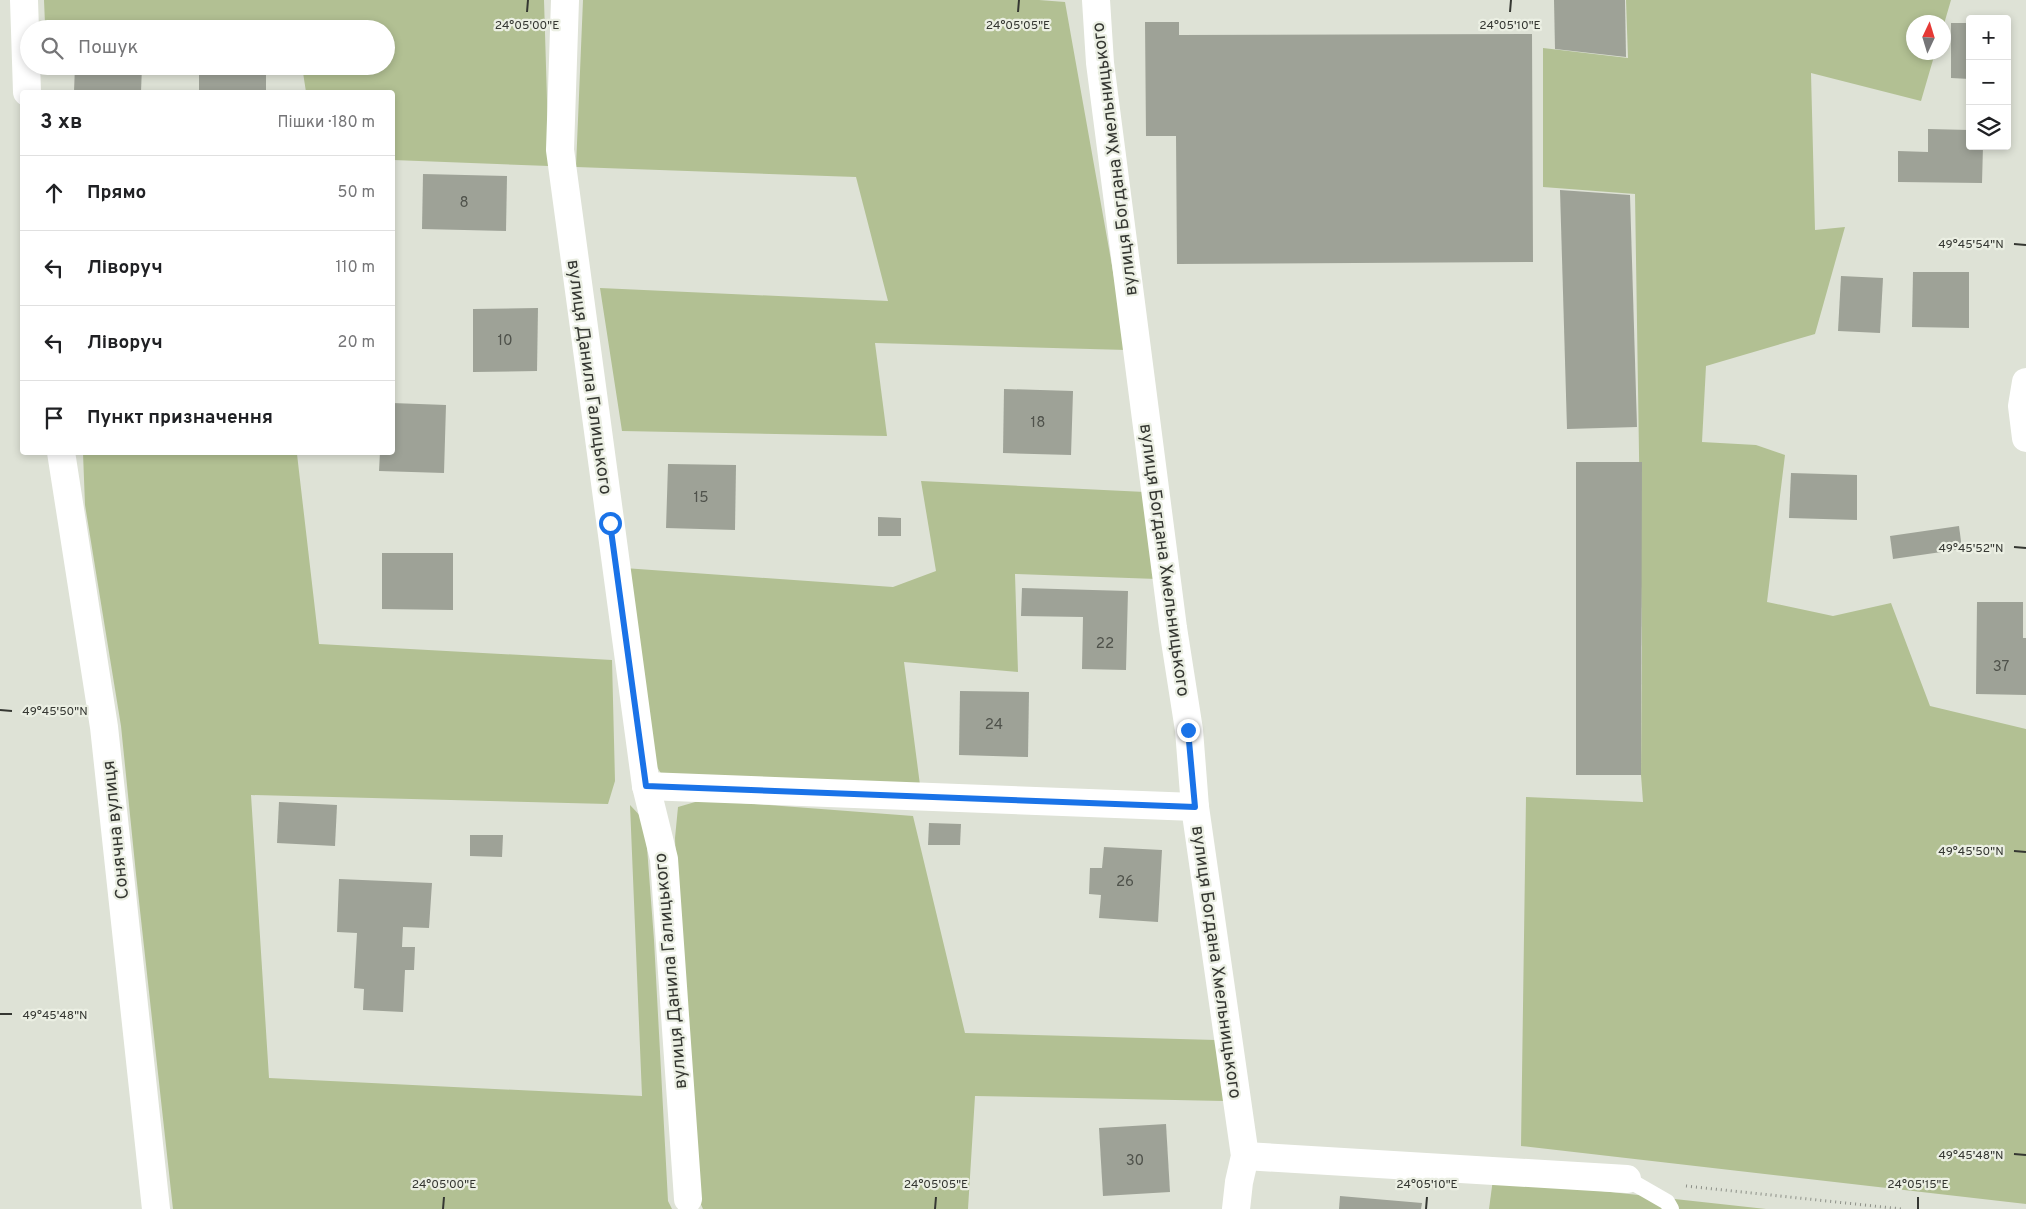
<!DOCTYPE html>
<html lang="uk">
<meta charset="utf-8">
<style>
:root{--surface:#fff;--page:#f6f6f6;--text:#202124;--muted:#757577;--line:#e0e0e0}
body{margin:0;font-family:Overpass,sans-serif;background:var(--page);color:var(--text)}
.controls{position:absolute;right:15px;top:15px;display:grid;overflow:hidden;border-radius:5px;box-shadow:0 2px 8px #0003}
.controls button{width:45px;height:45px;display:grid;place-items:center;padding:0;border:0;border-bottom:1px solid var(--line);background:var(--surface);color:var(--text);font:25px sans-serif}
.compass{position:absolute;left:1906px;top:15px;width:45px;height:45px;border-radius:50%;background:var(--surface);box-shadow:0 2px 8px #0003;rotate:4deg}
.stop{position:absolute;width:15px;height:15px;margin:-11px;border:4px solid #1a73e8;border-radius:50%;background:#fff}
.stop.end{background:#1a73e8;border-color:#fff;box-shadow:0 1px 5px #0008}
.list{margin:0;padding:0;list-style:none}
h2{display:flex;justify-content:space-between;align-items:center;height:65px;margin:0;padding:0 20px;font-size:21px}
h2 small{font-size:16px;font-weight:400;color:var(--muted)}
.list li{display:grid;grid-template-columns:32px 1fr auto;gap:15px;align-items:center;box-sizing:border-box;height:75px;padding:0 20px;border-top:1px solid var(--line)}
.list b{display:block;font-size:19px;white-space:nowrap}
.list em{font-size:16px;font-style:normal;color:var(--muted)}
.icon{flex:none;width:28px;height:28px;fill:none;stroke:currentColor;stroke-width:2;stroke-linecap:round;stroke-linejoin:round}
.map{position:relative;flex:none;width:2026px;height:1209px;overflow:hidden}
.search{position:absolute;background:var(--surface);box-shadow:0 2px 8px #0003;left:20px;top:20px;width:375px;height:55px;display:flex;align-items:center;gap:12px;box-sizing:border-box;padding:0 18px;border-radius:28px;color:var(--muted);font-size:19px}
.panel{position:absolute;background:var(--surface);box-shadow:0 2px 8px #0003;left:20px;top:90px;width:375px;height:365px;border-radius:5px}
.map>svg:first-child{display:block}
</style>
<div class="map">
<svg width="2026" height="1209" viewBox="0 0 2026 1209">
<rect width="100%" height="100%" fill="#dee2d6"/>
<g fill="#b2c093">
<polygon points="44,0 544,0 549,166 393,160 392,92 306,92 302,66 386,66 386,29 146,29 45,24"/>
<polygon points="583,0 1039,0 1065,2 1127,350 875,343 887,436 622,431 600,288 888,301 856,177 576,167"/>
<polygon points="1626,0 1951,0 1944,24 1944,22 1914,22 1914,52 1935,53 1921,101 1811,73 1815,230 1845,227 1815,334 1706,366 1702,442 1756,445 1785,455 1767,602 1833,616 1891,603 1930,706 2026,729 2026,1204 1521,1146 1526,797 1643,802 1641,775 1642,647 1635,194 1543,187 1543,48 1628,58"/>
<polygon points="275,452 297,454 319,644 612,660 615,781 608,804 251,795 269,1078 642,1096 630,805 645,821 654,940 668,1201 672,1209 173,1209 136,874 121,726 85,505 83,453"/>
<polygon points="921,481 1145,492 1157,579 1015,574 1018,672 904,662 920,785 662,775 652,759 624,568 893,587 936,571"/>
<polygon points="702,800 913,816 965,1033 1216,1040 1224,1101 975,1096 968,1209 703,1209 698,1198 678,927 675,838 678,807"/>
<polygon points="1493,1179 1766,1209 1489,1209"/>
</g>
<g fill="#9ea297">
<polygon points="1554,0 1625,0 1626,57 1555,49"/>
<polygon points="1145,22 1179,22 1179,35 1532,34 1533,262 1177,264 1176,136 1146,136"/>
<polygon points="1951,23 1970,23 1970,79 1951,78"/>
<polygon points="75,66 142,66 141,92 74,92"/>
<rect x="199" y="66" width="67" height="26"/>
<polygon points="1928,129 1970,130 1970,146 1983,146 1982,183 1898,182 1898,151 1928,152"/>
<polygon points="423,174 507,176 506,231 422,229"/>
<polygon points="1560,190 1630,195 1637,427 1567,429"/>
<polygon points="1913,272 1969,272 1969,328 1912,327"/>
<polygon points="1841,276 1883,278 1880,333 1838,331"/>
<polygon points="538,308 537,371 473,372 473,309"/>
<polygon points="1004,389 1073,391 1071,455 1003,453"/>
<polygon points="392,403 446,405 444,473 379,471 380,452 392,452"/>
<polygon points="1576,462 1642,462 1641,775 1576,775"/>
<polygon points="668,464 736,465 735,530 666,528"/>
<polygon points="1791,473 1857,475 1857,520 1789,518"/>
<polygon points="878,517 901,518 901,536 878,536"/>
<polygon points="1959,526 1962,549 1893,559 1890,536"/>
<polygon points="382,553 453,553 453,610 382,609"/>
<polygon points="1022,588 1128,591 1126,670 1082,669 1083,617 1021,616"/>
<polygon points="1977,602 2023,602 2023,638 2026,638 2026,695 1976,694"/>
<polygon points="960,691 1029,692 1028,757 959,755"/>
<polygon points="279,802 337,805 335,846 277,843"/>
<polygon points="929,823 961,824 960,845 928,845"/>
<polygon points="470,835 503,835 502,857 470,856"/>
<polygon points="1104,847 1162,850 1158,922 1099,918 1101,895 1089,894 1090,868 1102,868"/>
<polygon points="339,879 432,883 429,928 403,927 402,947 415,947 414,970 405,970 403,1012 363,1010 364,989 354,988 357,933 337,932"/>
<polygon points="1166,1124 1170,1192 1103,1196 1099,1128"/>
<polygon points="1340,1196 1422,1203 1421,1209 1339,1209"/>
</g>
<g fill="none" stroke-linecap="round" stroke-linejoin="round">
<polyline stroke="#8c8f87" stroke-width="3" stroke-dasharray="1 4" stroke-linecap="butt" points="1686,1186 1902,1209"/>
<polyline stroke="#fff" stroke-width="16" points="1627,1179 1667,1202 1671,1209"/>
<g stroke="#fff" stroke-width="28">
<polyline points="24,0 27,92"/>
<polyline points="565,0 560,150 646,786 664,859 688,1199"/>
<polyline points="1096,0 1100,63 1173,628 1189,730 1195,807 1245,1156 1239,1182 1236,1209"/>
<polyline points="61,452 104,727 156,1209"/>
<polyline points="646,786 1195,807"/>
<polyline points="1245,1156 1627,1179"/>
</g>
<polyline stroke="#fff" stroke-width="28" points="2026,382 2022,406 2026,438"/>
</g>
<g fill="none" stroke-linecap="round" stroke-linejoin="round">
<polyline stroke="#1a73e8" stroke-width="6" points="610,523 646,786 1195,807 1188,730"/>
</g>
<path fill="none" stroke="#353732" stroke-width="2" d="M527,12L528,0M1018,12L1019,0M1510,12L1511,0M2014,244L2026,245M2014,547L2026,548M0,710L12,711M2014,851L2026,852M0,1014H12M2014,1154L2026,1155M443,1209L444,1197M935,1209L936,1197M1426,1209L1427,1197M1918,1209V1197"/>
<g text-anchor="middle" stroke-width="4.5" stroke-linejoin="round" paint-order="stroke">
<g font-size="15" fill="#4f524b">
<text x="464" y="207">8</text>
<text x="505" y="345">10</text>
<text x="1038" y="427">18</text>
<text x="701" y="502">15</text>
<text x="1105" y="648">22</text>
<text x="2001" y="671">37</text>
<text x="994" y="729">24</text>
<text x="1125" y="886">26</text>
<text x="1135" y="1165">30</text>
</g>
<g font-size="18" fill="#353732" stroke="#ebefe3">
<text transform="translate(1114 159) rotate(-97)" y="6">вулиця Богдана Хмельницького</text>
<text transform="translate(590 377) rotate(82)" y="6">вулиця Данила Галицького</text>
<text transform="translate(1165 560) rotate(82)" y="6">вулиця Богдана Хмельницького</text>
<text transform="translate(115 830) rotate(-96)" y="6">Сонячна вулиця</text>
<text transform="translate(1217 962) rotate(82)" y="6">вулиця Богдана Хмельницького</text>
<text transform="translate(670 971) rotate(-95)" y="6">вулиця Данила Галицького</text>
</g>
</g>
<g font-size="12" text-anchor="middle" fill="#353732" stroke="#ebefe3" stroke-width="4.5" stroke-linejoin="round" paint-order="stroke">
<text x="527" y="29">24°05'00"E</text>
<text x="1018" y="29">24°05'05"E</text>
<text x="1510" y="29">24°05'10"E</text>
<text x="1971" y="248">49°45'54"N</text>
<text x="1971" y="552">49°45'52"N</text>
<text x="55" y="715">49°45'50"N</text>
<text x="1971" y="855">49°45'50"N</text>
<text x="55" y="1019">49°45'48"N</text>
<text x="1971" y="1159">49°45'48"N</text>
<text x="444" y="1188">24°05'00"E</text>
<text x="936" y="1188">24°05'05"E</text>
<text x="1427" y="1188">24°05'10"E</text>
<text x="1918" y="1188">24°05'15"E</text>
</g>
</svg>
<div class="controls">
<button>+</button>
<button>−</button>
<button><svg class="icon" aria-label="layers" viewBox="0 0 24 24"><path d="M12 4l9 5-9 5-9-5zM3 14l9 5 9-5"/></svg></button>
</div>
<svg class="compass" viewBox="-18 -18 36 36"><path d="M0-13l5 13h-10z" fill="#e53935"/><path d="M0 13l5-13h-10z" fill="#757577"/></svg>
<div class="stop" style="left:610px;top:523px"></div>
<div class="stop end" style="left:1188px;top:730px"></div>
<div class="search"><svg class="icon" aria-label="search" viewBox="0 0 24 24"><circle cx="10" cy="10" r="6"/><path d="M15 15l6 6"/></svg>Пошук</div>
<section class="panel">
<h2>3 хв<small>Пішки · 180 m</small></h2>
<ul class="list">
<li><svg class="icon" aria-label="ahead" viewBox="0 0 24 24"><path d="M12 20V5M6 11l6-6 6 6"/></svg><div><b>Прямо</b></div><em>50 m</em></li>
<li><svg class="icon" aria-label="left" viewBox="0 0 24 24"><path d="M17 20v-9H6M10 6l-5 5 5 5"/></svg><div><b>Ліворуч</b></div><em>110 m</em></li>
<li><svg class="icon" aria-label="left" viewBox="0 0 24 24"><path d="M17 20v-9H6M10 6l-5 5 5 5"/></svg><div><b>Ліворуч</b></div><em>20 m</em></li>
<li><svg class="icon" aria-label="arrive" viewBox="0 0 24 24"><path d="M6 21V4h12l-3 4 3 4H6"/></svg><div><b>Пункт призначення</b></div></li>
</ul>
</section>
</div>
